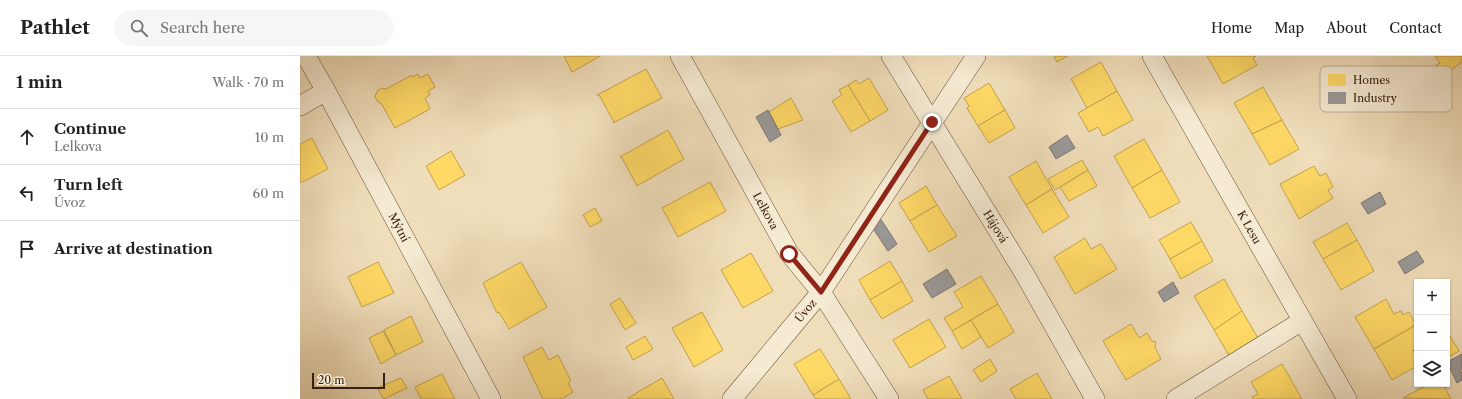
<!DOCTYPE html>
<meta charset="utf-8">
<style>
:root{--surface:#fff;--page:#f6f6f6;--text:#222;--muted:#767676;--line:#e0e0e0}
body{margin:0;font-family:"Libre Caslon Text",serif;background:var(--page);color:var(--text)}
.controls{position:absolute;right:12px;bottom:12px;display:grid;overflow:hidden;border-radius:0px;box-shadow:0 1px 3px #0004}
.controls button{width:36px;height:36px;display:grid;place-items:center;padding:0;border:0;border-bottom:1px solid var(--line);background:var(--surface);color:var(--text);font:20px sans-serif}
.scale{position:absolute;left:12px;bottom:10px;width:73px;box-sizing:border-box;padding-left:4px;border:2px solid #392014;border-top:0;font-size:11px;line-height:14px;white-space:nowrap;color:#392014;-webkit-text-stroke:3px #f5ead2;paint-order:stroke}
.stop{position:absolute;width:12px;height:12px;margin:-9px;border:3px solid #8f2418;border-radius:50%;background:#fff}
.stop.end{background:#8f2418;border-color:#fff;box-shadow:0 1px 4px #0008}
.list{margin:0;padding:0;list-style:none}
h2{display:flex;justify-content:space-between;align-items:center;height:52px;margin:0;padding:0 16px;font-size:17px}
h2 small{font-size:13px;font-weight:400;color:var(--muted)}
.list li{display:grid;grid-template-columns:26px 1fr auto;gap:12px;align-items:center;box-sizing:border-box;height:56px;padding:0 16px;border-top:1px solid var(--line)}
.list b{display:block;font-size:15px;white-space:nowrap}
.list p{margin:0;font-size:13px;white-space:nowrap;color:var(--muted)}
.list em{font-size:13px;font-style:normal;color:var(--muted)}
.icon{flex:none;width:22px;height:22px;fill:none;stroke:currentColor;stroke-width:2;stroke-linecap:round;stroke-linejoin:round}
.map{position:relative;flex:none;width:1162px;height:343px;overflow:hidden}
header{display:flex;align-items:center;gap:24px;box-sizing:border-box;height:56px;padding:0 20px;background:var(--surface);border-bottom:1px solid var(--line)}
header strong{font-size:19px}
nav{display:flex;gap:22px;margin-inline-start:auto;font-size:14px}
.search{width:280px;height:36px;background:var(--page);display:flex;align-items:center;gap:10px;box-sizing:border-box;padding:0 14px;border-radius:22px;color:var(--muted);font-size:15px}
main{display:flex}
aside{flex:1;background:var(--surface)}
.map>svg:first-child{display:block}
</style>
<header>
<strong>Pathlet</strong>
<div class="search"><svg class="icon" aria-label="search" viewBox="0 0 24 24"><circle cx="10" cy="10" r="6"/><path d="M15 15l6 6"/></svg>Search here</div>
<nav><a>Home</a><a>Map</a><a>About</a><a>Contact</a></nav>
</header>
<main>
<aside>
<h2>1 min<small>Walk · 70 m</small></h2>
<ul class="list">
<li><svg class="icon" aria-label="ahead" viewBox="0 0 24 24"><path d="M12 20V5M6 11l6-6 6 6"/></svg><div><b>Continue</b><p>Lelkova</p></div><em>10 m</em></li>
<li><svg class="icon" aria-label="left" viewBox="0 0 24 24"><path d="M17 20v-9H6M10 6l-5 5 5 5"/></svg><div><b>Turn left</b><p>Úvoz</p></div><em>60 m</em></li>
<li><svg class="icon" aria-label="arrive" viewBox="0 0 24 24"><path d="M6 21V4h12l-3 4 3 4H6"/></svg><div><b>Arrive at destination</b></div></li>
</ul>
</aside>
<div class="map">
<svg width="1162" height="343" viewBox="0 0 1162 343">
<rect width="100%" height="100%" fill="#f0deba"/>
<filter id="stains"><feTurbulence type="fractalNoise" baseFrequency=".005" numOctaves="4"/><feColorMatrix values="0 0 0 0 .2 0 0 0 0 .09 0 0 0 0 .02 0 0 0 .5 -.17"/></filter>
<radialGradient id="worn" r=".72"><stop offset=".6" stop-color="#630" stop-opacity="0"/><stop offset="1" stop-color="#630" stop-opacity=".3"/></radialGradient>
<g fill="#ffd966" stroke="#c4a24d">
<polygon points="264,0 300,0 272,16"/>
<polygon points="754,0 768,0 757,6"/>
<polygon points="907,0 956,0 953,2 957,9 923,28"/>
<polygon points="1135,0 1162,0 1162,6 1143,20 1136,9 1140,7"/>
<polygon points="801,6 817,35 787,52 771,23"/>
<polygon points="346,13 362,42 313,67 314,66 299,39 297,39"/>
<polygon points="118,18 120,22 128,18 135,31 128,35 130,39 125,42 130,53 95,72 81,47 78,46 75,41 77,35 82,32 86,33 112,19 113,21"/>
<polygon points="569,22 588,54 570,65 548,29 556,24 559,28"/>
<polygon points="689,27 705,54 678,70 667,52 669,50 664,42"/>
<polygon points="548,29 570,65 551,76 532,45 542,39 539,34"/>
<polygon points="963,31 982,64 952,78 934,47"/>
<polygon points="817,35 833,64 803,80 798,71 789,76 778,57"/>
<polygon points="491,42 503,64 478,73 469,56"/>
<polygon points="705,54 715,72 689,87 678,70"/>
<polygon points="982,64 999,93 970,109 952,78"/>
<polygon points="368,74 384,103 337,130 322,102 320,101"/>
<polygon points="12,82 28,113 0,127 0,88"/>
<polygon points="844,83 862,114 832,132 814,100"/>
<polygon points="151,95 165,119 139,134 126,110"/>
<polygon points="782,104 788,114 755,134 748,123"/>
<polygon points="736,105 752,133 726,149 709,121"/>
<polygon points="1014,110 1020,120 1026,117 1033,131 1028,134 1033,142 999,163 980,128"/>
<polygon points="788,114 797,130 769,145 760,131"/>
<polygon points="862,114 880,146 850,162 832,132"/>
<polygon points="410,126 426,155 378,181 362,152"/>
<polygon points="626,130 637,149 610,165 599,147"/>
<polygon points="752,133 769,161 743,177 726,149"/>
<polygon points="637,149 657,180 629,196 610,165"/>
<polygon points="295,152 302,165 290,171 283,159"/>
<polygon points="891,166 902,185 870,203 859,184"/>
<polygon points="1047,167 1057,184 1023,203 1013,186"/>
<polygon points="785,182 791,193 801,188 817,213 775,238 754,201"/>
<polygon points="1057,184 1074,215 1041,234 1023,203"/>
<polygon points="902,185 913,205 881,223 870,203"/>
<polygon points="451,197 473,235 443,252 421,214"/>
<polygon points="590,205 602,225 570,244 559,224"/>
<polygon points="78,206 94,237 62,251 48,221"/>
<polygon points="221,206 247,251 209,273 199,256 197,257 183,227"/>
<polygon points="681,220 698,248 652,275 644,262 663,251 654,236"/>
<polygon points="924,223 942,255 914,274 894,240"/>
<polygon points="602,225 613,245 582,263 570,244"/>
<polygon points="320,242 336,267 325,274 310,248"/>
<polygon points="1086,243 1094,258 1101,255 1103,259 1109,256 1116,269 1074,293 1055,261"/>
<polygon points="698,248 714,276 688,292 671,264"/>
<polygon points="942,255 961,287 931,303 914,274"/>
<polygon points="402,256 423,294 394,311 372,272"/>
<polygon points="111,260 123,286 96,299 84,274"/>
<polygon points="629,263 646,291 610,312 593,284"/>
<polygon points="671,264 681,281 662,293 652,275"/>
<polygon points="831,268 839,282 847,277 852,285 856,286 855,291 861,303 826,324 803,285"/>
<polygon points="1116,269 1117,282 1115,283 1117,292 1113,294 1117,300 1117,310 1092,324 1074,293"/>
<polygon points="83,275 96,299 81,308 69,282"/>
<polygon points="1147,275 1159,295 1147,302"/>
<polygon points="345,280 353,293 333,304 326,291"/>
<polygon points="242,291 249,304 258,299 271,325 268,327 273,336 262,343 243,343 223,301"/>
<polygon points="520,293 539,323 513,339 494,308"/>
<polygon points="690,303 697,315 681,326 673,314"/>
<polygon points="982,308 1002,343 953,343 952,341 958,338 951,326"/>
<polygon points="737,317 752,343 716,343 710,333"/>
<polygon points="142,318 155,343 121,343 115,331"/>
<polygon points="649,320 662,343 628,343 623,334"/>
<polygon points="101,322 107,332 84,343 77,332"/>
<polygon points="362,322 374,343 329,343 328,342"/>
<polygon points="539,323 551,343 516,343 513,339"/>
<polygon points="1129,328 1143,328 1151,343 1103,342"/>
</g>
<g fill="#999" stroke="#7c7571">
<polygon points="468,54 481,79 470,86 456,61"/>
<polygon points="767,79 775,92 756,103 749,91"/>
<polygon points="1080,136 1086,148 1068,158 1061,147"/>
<polygon points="578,159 597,188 588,195 572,171"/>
<polygon points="1117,195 1124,206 1105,218 1098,206"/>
<polygon points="647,213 656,228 632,242 623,228"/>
<polygon points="873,226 879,237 864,246 858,236"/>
<polygon points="1162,298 1162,313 1160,314 1162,317 1162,324 1157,327 1147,306"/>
</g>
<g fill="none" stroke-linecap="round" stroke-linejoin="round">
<g stroke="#67503e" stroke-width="20">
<g id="street">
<path id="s1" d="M6,0L26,35L191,343"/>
<path id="s2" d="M380,0L489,197L521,236L589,343"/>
<path id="s3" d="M591,0L724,217L795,343"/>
<path id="s4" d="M852,0L1047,343"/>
<polyline points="0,50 26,35"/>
<path id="s5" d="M432,343L521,236L676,0"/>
<polyline points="876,343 1002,265"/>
</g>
</g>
<use href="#street" stroke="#f5ead2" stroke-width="19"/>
</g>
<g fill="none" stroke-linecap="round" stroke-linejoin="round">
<polyline stroke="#8f2418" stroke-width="5" points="489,198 521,236 632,66"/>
</g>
<g text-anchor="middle" stroke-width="4" stroke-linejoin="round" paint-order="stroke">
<g font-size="11" fill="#392014" stroke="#f5ead2">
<text dy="4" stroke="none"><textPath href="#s2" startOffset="177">Lelkova</textPath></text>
<text dy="4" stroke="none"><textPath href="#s3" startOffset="200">Hájová</textPath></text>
<text dy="4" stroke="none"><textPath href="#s1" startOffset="195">Mýtní</textPath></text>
<text dy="4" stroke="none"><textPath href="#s4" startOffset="197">K Lesu</textPath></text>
<text dy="4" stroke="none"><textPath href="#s5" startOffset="115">Úvoz</textPath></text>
</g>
</g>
<rect x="1020" y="10" width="132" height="46" rx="6" fill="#f5ead2" stroke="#bdad99" stroke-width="1"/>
<rect x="1028" y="18" width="18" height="12" fill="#ffd966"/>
<rect x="1028" y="36" width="18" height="12" fill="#999"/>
<g font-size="11" fill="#392014">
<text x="1053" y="28">Homes</text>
<text x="1053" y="46">Industry</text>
</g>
<rect width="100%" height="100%" filter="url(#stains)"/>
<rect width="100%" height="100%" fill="url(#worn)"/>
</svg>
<div class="controls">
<button>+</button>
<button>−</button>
<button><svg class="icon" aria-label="layers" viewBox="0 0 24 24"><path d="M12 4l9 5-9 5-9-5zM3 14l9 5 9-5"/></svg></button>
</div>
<div class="scale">20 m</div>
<div class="stop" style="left:489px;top:198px"></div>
<div class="stop end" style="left:632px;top:66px"></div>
</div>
</main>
